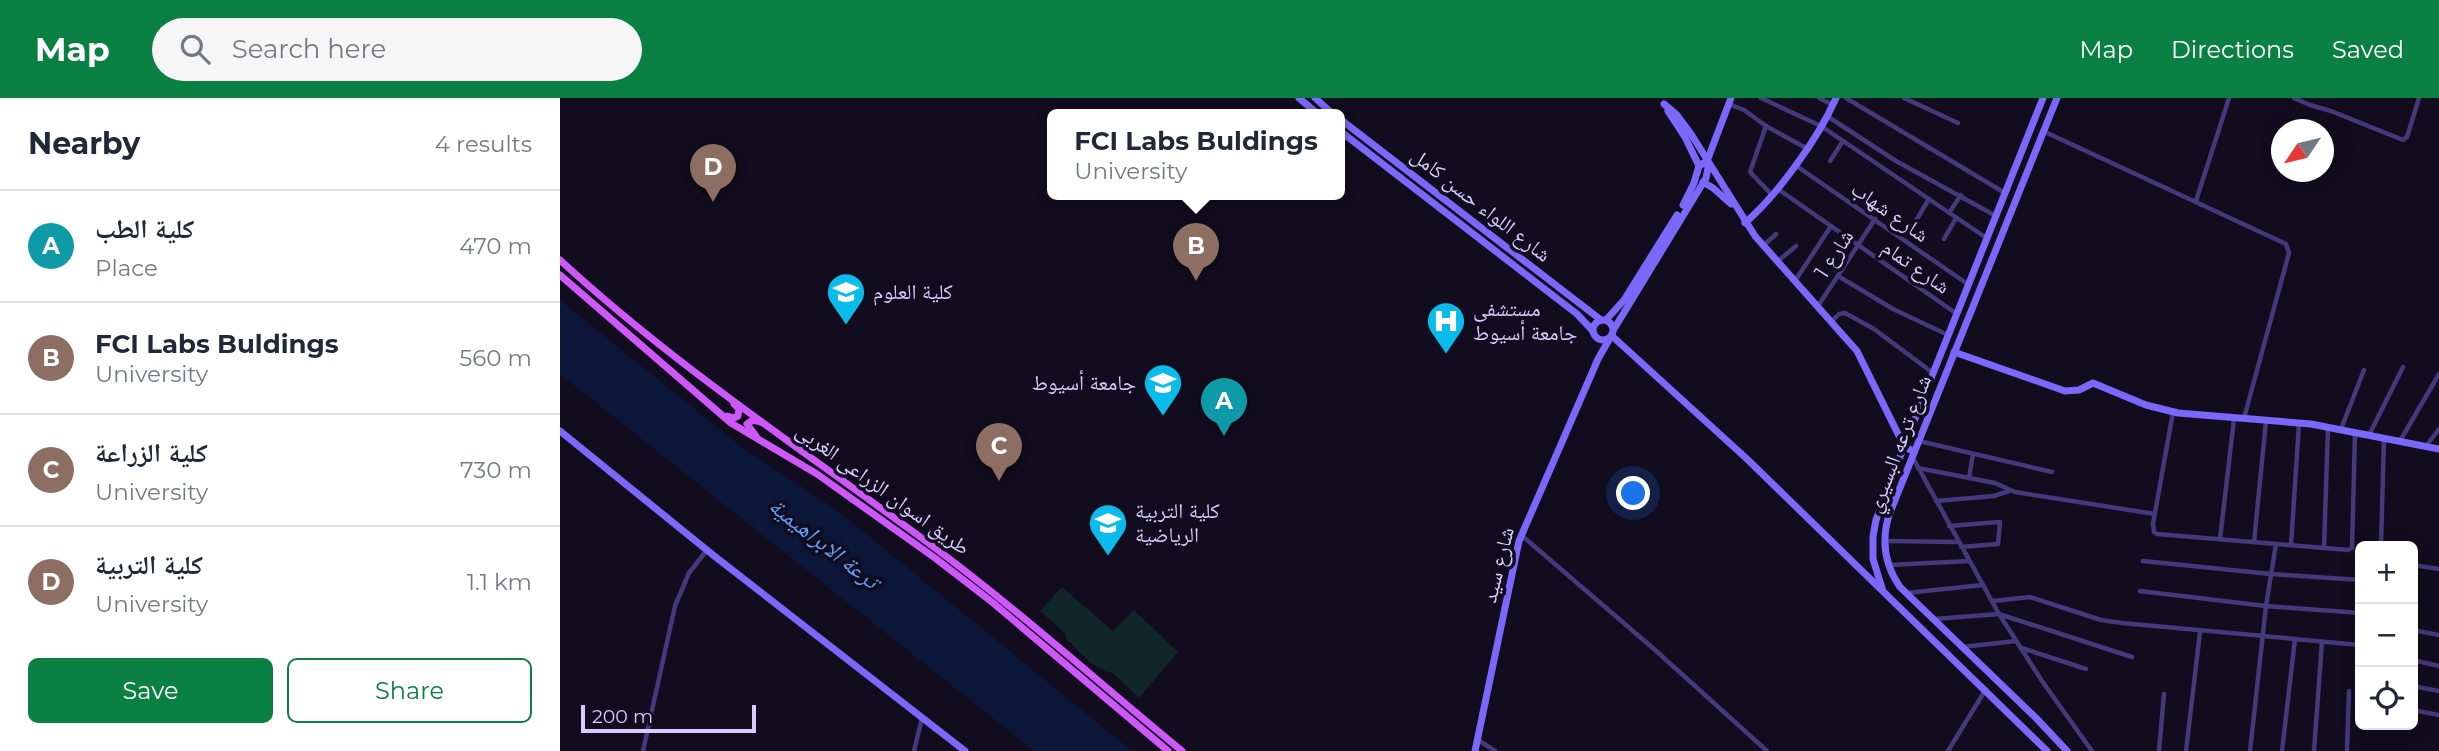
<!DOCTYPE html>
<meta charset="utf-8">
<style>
:root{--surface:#fff;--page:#f6f6f7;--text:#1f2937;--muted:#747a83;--line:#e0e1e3;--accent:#0b8043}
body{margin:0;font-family:Montserrat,"Noto Naskh Arabic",sans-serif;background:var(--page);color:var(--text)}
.controls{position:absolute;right:21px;bottom:21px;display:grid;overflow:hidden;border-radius:10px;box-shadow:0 4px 18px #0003}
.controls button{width:63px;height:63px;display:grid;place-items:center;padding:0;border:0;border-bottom:2px solid var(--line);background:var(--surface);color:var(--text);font:35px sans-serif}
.compass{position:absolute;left:1711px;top:21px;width:63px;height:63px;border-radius:50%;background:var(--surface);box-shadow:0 4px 18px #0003;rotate:235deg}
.scale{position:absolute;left:21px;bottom:18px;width:175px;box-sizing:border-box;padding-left:7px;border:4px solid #d7ccfd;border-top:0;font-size:19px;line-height:24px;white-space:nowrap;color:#d7ccfd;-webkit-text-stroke:5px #120d1e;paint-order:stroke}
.you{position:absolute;left:1074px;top:396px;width:24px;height:24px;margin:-18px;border:5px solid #fff;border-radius:50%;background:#1a73e8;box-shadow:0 0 0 10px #1a73e833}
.badge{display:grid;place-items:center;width:46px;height:46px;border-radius:50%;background:var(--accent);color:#fff;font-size:23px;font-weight:700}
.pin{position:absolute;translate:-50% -58px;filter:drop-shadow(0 2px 4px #0008)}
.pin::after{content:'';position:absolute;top:37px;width:24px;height:21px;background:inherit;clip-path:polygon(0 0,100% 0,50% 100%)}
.popup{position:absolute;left:487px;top:11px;width:298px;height:91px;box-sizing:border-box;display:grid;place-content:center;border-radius:10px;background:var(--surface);filter:drop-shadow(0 2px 5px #0005);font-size:23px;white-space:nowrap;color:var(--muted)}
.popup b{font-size:26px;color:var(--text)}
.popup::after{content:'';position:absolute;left:50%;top:100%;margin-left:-14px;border:14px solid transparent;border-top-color:var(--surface)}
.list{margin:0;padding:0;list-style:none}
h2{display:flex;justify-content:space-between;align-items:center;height:91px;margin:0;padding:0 28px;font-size:30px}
h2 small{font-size:23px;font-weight:400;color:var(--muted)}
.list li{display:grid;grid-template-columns:46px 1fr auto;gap:21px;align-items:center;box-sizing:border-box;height:112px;padding:0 28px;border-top:2px solid var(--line)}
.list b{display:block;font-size:26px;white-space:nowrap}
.list p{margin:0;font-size:23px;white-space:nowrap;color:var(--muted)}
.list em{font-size:23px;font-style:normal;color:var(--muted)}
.actions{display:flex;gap:14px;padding:21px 28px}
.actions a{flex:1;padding:16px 0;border:2px solid var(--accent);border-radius:10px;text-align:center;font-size:24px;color:var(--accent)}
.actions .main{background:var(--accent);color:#fff}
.icon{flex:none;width:38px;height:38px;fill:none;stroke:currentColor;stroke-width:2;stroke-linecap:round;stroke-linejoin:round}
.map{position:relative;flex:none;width:1879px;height:653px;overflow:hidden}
header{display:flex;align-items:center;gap:42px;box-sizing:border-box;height:98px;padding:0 35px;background:var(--accent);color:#fff}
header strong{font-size:33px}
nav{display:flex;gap:38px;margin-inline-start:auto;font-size:24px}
.search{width:490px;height:63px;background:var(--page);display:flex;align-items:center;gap:18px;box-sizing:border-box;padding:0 24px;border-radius:38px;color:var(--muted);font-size:26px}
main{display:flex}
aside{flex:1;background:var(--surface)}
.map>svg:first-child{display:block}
</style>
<header>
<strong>Map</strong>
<div class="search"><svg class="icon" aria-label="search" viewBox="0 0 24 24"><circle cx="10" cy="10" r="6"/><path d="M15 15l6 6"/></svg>Search here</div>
<nav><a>Map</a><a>Directions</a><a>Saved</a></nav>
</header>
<main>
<aside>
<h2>Nearby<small>4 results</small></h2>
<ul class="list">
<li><span class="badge" style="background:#0f9aa8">A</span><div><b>كلية الطب</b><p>Place</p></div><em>470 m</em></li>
<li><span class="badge" style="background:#8d6e63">B</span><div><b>FCI Labs Buldings</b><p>University</p></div><em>560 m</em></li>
<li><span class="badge" style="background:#8d6e63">C</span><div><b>كلية الزراعة</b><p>University</p></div><em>730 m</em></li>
<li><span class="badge" style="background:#8d6e63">D</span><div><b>كلية التربية</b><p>University</p></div><em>1.1 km</em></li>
</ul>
<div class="actions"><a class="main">Save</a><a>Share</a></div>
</aside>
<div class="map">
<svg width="1879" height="653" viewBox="0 0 1879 653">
<rect width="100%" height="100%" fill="#120d1e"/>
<path fill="#102628" d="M502,489L553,533L574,512L618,554L579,600L553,575C536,574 518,551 506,541V536L480,513Z"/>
<polygon fill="#0b1639" points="0,202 179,347 277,412 572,653 474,653 0,276"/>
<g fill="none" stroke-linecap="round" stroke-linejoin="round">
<g stroke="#43397b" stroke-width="4.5">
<polyline points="1201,0 1261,28 1428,141"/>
<polyline points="1259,0 1273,7"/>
<polyline points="1286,0 1445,95"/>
<polyline points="1344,0 1398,25"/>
<polyline points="1734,0 1750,7 1771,13 1843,42 1847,39 1859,0"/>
<polyline points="1169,6 1184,12 1206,28 1246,50"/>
<polyline points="1267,18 1336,63 1436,118"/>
<polyline points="1206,28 1190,74 1212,97"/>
<polyline points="1483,33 1726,146 1729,155 1684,320"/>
<polyline points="1270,63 1283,43"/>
<polyline points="1235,67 1409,187"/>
<polyline points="1218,91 1397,216"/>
<polyline points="1636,103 1669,0"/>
<polyline points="1389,115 1401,97"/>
<polyline points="1354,126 1369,101"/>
<polyline points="1384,141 1396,120"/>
<polyline points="1204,147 1216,136"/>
<polyline points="1218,163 1236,148"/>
<polyline points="1278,178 1333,211 1388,237"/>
<polyline points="1235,183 1271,128"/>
<polyline points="1258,208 1315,121"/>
<polyline points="1272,223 1279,216 1285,215 1314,231 1373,275"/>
<polyline points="1613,314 1593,426 1594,434 1597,436 1788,452 1792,450 1795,335"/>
<polyline points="1781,331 1804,272"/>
<polyline points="1809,337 1843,269"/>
<polyline points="1359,343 1492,374"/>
<polyline points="1840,343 1879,276"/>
<polyline points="1866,348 1879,331"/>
<polyline points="1353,360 1439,516 1482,583 1532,653"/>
<polyline points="1358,370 1435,385 1455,394 1595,416"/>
<polyline points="1409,380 1413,356"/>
<polyline points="1376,403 1434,398 1449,393"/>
<polyline points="1389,428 1440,424 1438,446 1401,449"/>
<polyline points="961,437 1094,551 1207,653"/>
<polyline points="1660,441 1674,321"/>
<polyline points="1325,443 1397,444"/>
<polyline points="1694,444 1706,323"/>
<polyline points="1731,447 1739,326"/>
<polyline points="1821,448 1824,341"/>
<polyline points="1764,450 1768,330"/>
<polyline points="1583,463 1711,476 1800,482"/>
<polyline points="1329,467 1409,463"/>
<polyline points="1853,467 1879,471"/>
<polyline points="1580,493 1706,508 1800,515"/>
<polyline points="1346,495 1423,487"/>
<polyline points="1433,503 1470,499 1541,522 1562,525 1800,547"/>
<polyline points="1374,521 1439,516 1572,559"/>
<polyline points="1853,532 1879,537"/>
<polyline points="1402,549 1456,543"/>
<polyline points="1462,550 1526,571"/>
<polyline points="1853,562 1879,568"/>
<polyline points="1853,588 1879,593"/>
<polyline points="1853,612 1879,617"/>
<polyline points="918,642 935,653"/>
<polyline points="83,653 115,508 129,475 147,452"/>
<polyline points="354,653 362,620"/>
<polyline points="1388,653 1426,591"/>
<polyline points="1599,653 1604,596"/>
<polyline points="1626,653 1640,534"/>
<polyline points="1690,653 1706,508 1716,446"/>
<polyline points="1722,653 1735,541"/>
<polyline points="1754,653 1762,544"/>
<polyline points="1787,653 1789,593"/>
</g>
<g stroke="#7b67f9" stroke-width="7">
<polyline points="739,0 759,17"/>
<polyline points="755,0 774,17"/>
<path d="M1497,0L1329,417C1321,443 1324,466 1340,489L1476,620L1507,653"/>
<polyline points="1104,6 1117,17 1131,36 1195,138 1297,253 1344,348 1354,354"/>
<polyline points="1108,13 1125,39 1139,68"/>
<polyline points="780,21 1041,222"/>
<polyline points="780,33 1017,216 1033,233"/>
<polyline points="1143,84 1153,90 1171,106"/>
<polyline points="1123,107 1134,85 1139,68 1147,63"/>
<path d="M1185,125C1218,96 1258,41 1276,0"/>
<circle cx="1043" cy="232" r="10"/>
<polyline points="1046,222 1064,202 1117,117"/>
<polyline points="1054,231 1146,80 1148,70 1147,63 1171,0"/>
<polyline points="1052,238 1187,361 1487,653"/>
<polyline points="1394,254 1505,293 1519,292 1533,285 1586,307 1618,315 1751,326 1879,351"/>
<polyline points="0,333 153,457 405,653"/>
<polyline points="1322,490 1313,461 1313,438 1316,422 1344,348 1483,0"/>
<polyline points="915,653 959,443 1038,261 1050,240"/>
</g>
<g stroke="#ce57f9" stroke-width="7">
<path d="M0,162C114,267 243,352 367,444C455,509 537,583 622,653"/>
<polyline points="0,177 171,325 257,376 375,460 432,504 608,653"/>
<polyline points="167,318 174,320 178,318 179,311 174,306"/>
<polyline points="196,338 187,326 193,322 201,324"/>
</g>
</g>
<defs>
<g id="university-pin" transform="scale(2.0125)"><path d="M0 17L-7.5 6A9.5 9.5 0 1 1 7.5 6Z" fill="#09bcec" stroke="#120d1e"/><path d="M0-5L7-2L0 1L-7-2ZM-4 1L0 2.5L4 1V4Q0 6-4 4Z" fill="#fff"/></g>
<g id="hospital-pin" transform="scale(2.0125)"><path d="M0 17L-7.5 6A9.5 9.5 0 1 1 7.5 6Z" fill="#09bcec" stroke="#120d1e"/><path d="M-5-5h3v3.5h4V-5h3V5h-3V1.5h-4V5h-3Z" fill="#fff"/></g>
</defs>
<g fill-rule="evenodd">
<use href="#university-pin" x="286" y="194"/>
<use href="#hospital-pin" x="886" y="223"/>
<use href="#university-pin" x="603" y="285"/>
<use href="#university-pin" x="548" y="425"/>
</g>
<g text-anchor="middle" stroke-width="7" stroke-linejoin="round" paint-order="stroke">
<g font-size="21" fill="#d7ccfd" stroke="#120d1e">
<text transform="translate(921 107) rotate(38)" y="7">شارع اللواء حسن كامل</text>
<text transform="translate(1330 114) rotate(35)" y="7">شارع شهاب</text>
<text transform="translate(1274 156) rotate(-57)" y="7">شارع 1</text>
<text transform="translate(1356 169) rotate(35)" y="7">شارع تمام</text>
<text transform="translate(1339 346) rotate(-69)" y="7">شارع ترعه البسيري</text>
<text transform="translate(323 391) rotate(36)" y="7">طريق اسوان الزراعى الغربى</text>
<text transform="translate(938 467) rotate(-76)" y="7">شارع سيد</text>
</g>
<g font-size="21" fill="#d7ccfd" stroke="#120d1e" text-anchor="start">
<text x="313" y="201">كلية العلوم</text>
<text x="913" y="218">مستشفی<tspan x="913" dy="24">جامعة أسيوط</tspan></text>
<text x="576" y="292" text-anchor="end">جامعة أسيوط</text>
<text x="575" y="420">كلية التربية<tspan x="575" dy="24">الرياضية</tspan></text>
</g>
<g font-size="23" font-style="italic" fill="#5ea0f9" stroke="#120d1e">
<text transform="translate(264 445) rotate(38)" y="8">ترعة الابراهيمية</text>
</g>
</g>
</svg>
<div class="controls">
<button>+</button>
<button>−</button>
<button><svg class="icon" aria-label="locate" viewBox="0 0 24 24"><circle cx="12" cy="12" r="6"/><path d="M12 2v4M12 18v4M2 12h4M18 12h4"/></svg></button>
</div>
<svg class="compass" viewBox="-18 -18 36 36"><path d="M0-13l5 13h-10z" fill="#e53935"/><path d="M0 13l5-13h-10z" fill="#747a83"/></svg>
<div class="scale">200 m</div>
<div class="you"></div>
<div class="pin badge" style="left:664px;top:338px;background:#0f9aa8">A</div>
<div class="pin badge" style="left:636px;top:183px;background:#8d6e63">B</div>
<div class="popup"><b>FCI Labs Buldings</b>University</div>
<div class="pin badge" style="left:439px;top:383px;background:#8d6e63">C</div>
<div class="pin badge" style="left:153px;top:104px;background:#8d6e63">D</div>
</div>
</main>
